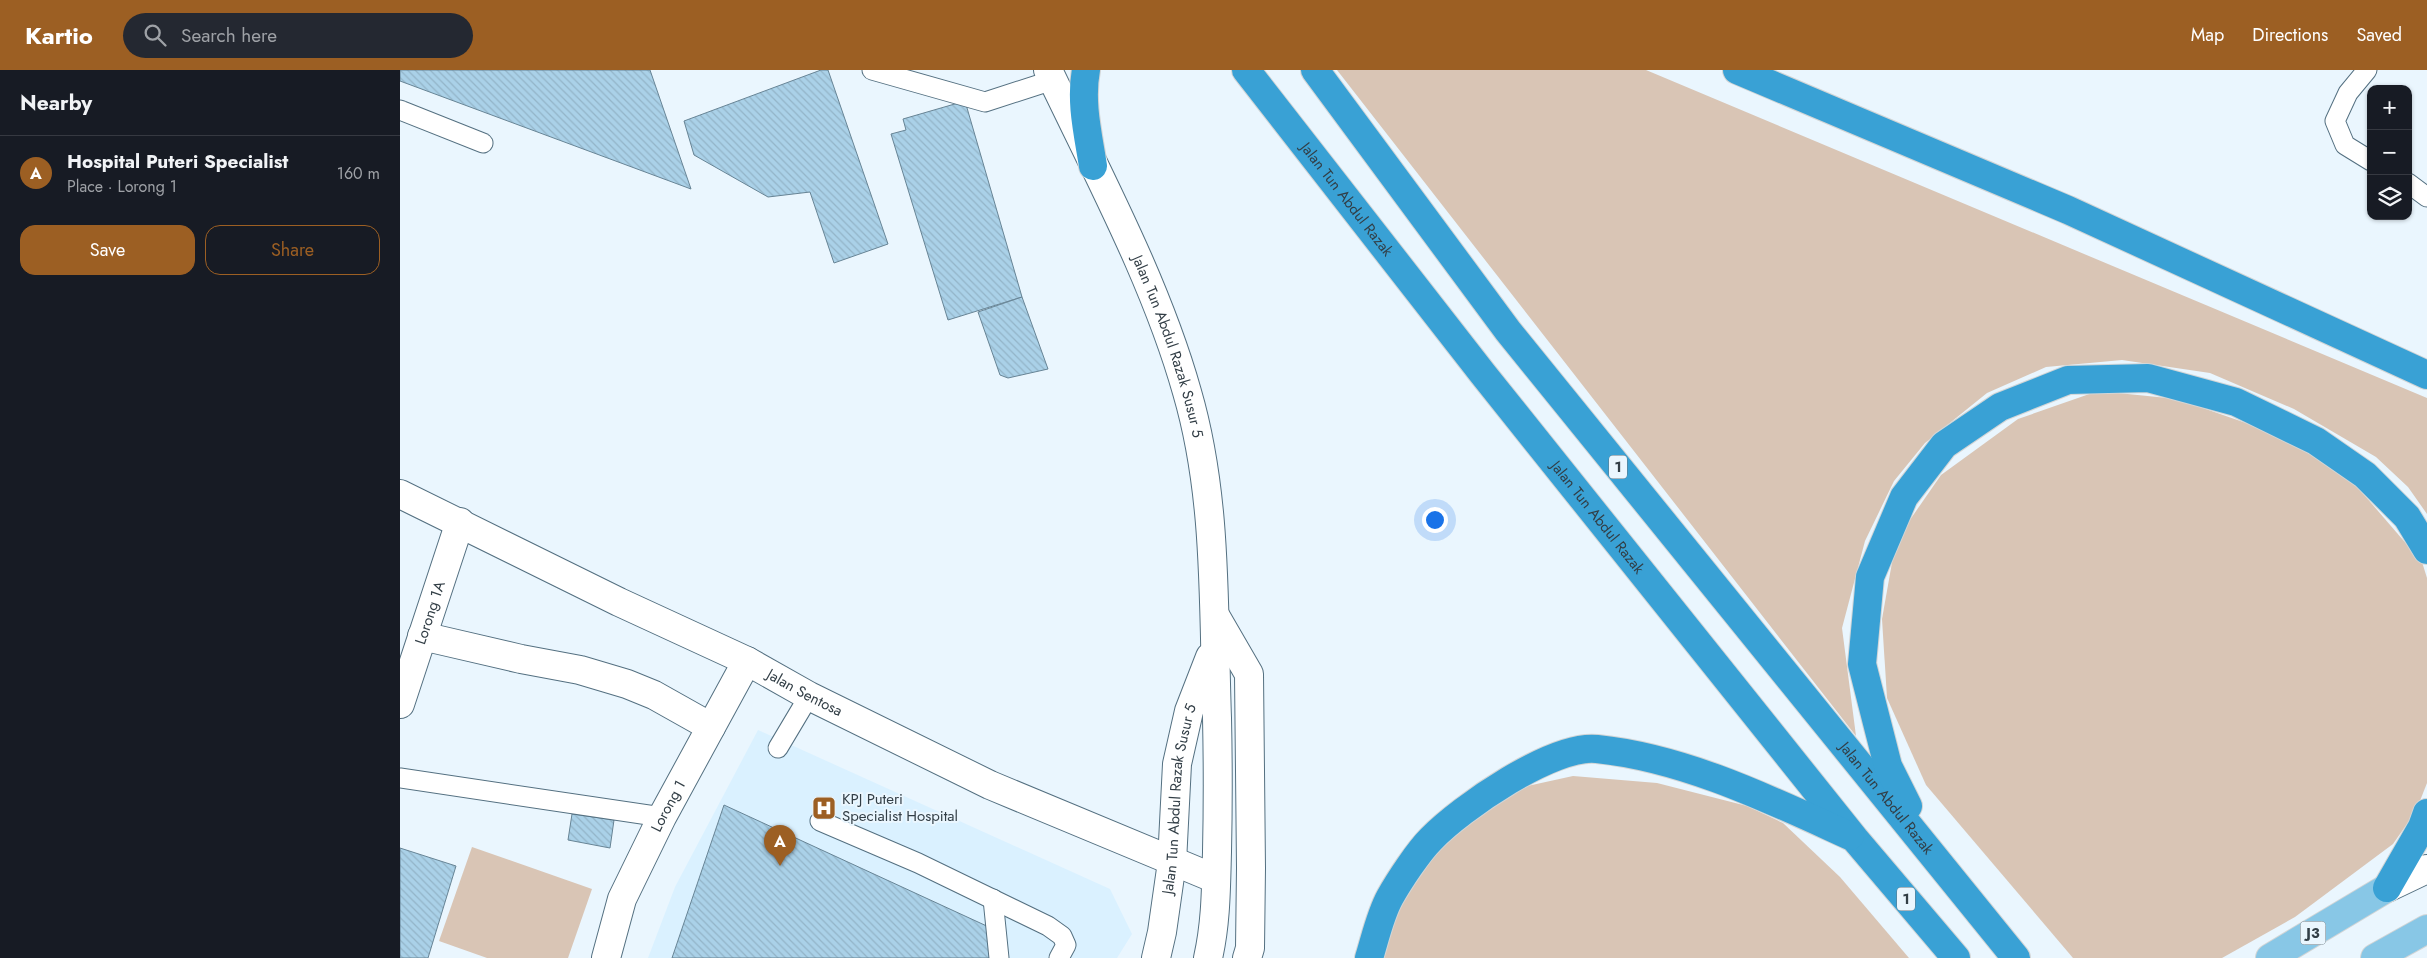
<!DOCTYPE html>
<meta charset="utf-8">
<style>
:root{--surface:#171b24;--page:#242831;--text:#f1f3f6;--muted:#9ea1a6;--line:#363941;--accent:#9c5f23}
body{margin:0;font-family:Jost,sans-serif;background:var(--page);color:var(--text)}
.controls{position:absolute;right:15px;top:15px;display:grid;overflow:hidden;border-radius:10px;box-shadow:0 1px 4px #0004}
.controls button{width:45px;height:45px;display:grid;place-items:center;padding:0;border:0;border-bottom:1px solid var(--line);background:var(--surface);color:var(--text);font:25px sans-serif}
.you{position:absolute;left:1034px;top:449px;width:18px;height:18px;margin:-12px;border:4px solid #fff;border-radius:50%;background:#1a73e8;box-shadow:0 0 0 8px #1a73e833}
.badge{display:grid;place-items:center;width:32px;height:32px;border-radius:50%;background:var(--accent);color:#fff;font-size:16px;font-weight:700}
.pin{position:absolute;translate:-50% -41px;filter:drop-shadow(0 1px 2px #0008)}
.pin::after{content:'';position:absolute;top:26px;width:18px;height:15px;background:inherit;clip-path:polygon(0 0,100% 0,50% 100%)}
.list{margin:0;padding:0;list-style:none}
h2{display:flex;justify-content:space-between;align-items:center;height:65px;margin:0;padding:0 20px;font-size:21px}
h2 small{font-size:16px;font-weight:400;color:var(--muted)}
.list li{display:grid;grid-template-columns:32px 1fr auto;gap:15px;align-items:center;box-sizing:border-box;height:75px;padding:0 20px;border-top:1px solid var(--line)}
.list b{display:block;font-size:19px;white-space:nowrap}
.list p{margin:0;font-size:16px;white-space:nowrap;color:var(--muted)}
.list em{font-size:16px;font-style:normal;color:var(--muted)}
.actions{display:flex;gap:10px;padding:15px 20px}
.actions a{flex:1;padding:11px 0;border:1px solid var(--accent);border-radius:15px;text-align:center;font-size:18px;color:var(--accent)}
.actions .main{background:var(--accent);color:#fff}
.icon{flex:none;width:28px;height:28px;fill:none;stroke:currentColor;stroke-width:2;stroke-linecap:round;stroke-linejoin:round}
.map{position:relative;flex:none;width:2027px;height:888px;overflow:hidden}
header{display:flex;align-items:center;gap:30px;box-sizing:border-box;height:70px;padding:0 25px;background:var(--accent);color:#fff}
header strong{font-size:24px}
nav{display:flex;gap:28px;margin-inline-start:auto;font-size:18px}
.search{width:350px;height:45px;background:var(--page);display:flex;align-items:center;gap:12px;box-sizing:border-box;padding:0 18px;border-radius:28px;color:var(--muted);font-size:19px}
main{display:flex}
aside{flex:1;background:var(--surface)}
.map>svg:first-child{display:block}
</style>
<header>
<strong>Kartio</strong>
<div class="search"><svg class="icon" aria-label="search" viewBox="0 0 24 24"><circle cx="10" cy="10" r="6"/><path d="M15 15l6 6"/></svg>Search here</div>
<nav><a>Map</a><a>Directions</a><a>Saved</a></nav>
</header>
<main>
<aside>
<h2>Nearby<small></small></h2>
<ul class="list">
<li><span class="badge">A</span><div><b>Hospital Puteri Specialist</b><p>Place · Lorong 1</p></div><em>160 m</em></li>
</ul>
<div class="actions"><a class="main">Save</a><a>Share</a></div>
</aside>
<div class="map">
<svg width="2027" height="888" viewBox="0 0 2027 888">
<defs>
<pattern id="building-back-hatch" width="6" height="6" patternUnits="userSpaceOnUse" patternTransform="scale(1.25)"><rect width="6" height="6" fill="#aad1e8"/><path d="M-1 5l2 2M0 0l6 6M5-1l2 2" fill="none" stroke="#93b4c8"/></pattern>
</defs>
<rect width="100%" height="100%" fill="#eaf6fe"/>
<polygon fill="#daf1ff" points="358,660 710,819 732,864 717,888 248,888 275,817"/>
<g fill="#d9c5b5">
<polygon points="937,0 1246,0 2027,328 2027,444 2008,417 1976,387 1894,339 1810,303 1722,290 1646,297 1587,323 1525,373 1494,411 1465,471 1442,558 1456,666"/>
<polygon points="1698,321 1777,329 1869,361 1947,405 2022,492 2027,508 2027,713 2016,741 1993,774 1895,847 1822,888 1673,888 1526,715 1487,628 1482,549 1496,470 1541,405 1618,349"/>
<polygon points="1173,706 1257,713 1347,736 1383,753 1440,807 1509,888 970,888 1029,766 1090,724"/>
<polygon points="72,777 192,819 168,888 87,888 39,871"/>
</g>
<g fill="url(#building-back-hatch)" stroke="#678495">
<polygon points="0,0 250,0 291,119 0,11"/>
<polygon points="421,0 428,0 488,174 434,193 410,122 368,127 294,85 284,51"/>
<polygon points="565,31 622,227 548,250 491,64 506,60 503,49"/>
<polygon points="622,227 648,299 608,308 600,305 578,242"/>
<polygon points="324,735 591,858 592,888 272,888"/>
<polygon points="172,744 214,750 210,778 168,770"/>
<polygon points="0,778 56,796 28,888 0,888"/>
</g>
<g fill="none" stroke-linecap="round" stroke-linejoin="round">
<g stroke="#547081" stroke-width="21">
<g id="lane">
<polyline points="472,0 585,32 653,10"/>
<polyline points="1967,0 1948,23 1935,51 1945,75 1971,91"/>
<polyline points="0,40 83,73"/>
<polyline points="2008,113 2027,127"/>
<polyline points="378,678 409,626"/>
<polyline points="0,708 262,747"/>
<polyline points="420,751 518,793 648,856 662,866 666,875 659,888"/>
<polyline points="593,829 599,888"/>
</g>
</g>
<g stroke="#547081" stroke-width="30">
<g id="street">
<polyline points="22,566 121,589 180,600 227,614 254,625 311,657"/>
<path id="s1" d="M0,634L60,452"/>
<path id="s2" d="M206,888L222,829L262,747L347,591"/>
</g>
</g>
<g stroke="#547081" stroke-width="30">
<g id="secondary">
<path id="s3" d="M648,0C697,103 756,212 787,322C818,428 813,539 817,648C818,693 818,738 817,782C816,818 816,853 808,888"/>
<path id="s4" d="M0,424L219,532L347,591L409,626L590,715L816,809"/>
<polyline points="816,547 849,604 851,798 850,878 847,888"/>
<polyline points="1987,818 2027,799"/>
<path id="s5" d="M756,888L762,862L772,792L777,694L789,641L810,587"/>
</g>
</g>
<g stroke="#d2d5d6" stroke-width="30">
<g id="primary">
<polyline points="1870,888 1987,818"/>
<polyline points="1975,888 2027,859"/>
</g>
</g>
<g stroke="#d2d5d6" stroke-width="30">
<g id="highway">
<path d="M686,0C680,32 688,64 693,96"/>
<path id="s6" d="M846,0L1083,304L1455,769L1556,888"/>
<path id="s7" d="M915,0L1108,261L1616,888"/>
<polyline points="1337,0 1668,140 2027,305"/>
<polyline points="1508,736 1488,696 1462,594 1470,507 1504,427 1544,375 1600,337 1668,310 1748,308 1836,332 1916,371 1965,405 2007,447 2027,480"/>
<polyline points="1987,818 2022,757 2027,743"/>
<path d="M969,888C975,869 980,845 990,827C999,811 1018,782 1031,769C1061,738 1153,674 1197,679C1285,688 1371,730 1450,766"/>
</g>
</g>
<use href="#lane" stroke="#fff" stroke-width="19"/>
<use href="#street" stroke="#fff" stroke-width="28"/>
<use href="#secondary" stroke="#fff" stroke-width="28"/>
<use href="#primary" stroke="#88c7e6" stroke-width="28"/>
<use href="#highway" stroke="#39a1d5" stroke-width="28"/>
</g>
<defs>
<g id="hospital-square" transform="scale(1.25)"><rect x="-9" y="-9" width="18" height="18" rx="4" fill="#9c5f23" stroke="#eaf6fe"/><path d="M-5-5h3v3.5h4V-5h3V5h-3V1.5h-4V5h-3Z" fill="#fff"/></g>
</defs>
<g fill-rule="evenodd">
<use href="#hospital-square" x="424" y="738"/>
</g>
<g text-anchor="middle" stroke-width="4" stroke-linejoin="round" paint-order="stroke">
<g fill="#eaf6fe" stroke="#69757d" stroke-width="1">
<rect x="1209" y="385.5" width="18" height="23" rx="4"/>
<rect x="1497" y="817.5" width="18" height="23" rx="4"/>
<rect x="1900.5" y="851.5" width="25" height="23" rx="4"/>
</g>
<g font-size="14" font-weight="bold" fill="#323e46">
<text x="1218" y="402">1</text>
<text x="1506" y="834">1</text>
<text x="1913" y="868">J3</text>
</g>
<g font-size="15" fill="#323e46" stroke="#eaf6fe">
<text dy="5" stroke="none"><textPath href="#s6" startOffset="164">Jalan Tun Abdul Razak</textPath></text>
<text dy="5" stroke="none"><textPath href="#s3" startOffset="302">Jalan Tun Abdul Razak Susur 5</textPath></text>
<text dy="5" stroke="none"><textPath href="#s6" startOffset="569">Jalan Tun Abdul Razak</textPath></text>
<text dy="5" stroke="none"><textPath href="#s1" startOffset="96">Lorong 1A</textPath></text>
<text dy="5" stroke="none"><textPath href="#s4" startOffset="451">Jalan Sentosa</textPath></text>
<text dy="5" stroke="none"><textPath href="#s7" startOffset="926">Jalan Tun Abdul Razak</textPath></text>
<text dy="5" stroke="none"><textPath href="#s5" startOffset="161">Jalan Tun Abdul Razak Susur 5</textPath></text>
<text dy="5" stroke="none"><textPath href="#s2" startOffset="165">Lorong 1</textPath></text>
</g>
<g font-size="15" fill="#323e46" stroke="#eaf6fe" text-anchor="start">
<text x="442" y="734">KPJ Puteri<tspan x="442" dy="17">Specialist Hospital</tspan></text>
</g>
</g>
</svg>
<div class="controls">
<button>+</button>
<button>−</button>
<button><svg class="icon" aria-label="layers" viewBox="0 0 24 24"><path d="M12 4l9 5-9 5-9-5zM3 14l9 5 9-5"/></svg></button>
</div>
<div class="you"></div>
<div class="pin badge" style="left:380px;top:796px">A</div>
</div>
</main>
